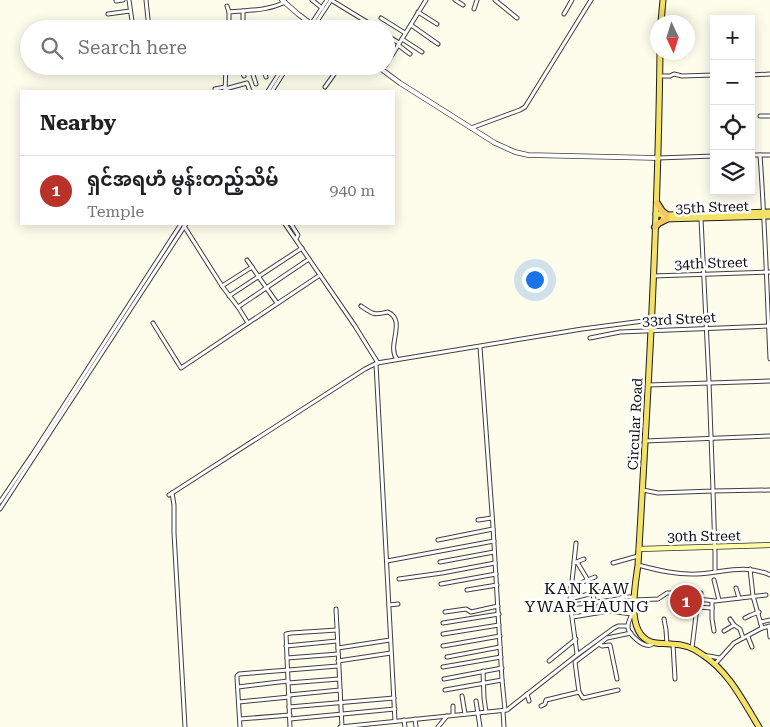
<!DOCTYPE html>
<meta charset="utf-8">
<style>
:root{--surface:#fff;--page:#f2f2f2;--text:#202124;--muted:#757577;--line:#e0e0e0;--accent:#b83229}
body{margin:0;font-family:"Roboto Serif","Noto Sans Myanmar",serif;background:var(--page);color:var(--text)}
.controls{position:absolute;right:15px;top:15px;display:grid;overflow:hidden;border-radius:0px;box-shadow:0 2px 12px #0003}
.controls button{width:45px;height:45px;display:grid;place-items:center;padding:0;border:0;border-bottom:1px solid var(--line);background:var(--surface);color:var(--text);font:25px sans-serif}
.compass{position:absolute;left:650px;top:15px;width:45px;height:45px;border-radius:50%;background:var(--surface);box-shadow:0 2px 12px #0003;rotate:176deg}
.you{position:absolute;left:534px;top:279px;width:18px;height:18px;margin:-12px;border:4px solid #fff;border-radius:50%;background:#1a73e8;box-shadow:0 0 0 8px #1a73e833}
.badge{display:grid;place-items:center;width:32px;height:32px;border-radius:50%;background:var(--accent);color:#fff;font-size:16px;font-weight:700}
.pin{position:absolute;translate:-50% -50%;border:2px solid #fff;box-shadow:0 1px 5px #0006}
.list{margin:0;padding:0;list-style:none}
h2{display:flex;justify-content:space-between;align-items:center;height:65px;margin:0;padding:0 20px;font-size:21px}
h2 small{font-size:16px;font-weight:400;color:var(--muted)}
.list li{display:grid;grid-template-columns:32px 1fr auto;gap:15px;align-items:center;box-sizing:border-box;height:70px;padding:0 20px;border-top:1px solid var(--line)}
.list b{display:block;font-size:19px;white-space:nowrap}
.list p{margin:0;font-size:16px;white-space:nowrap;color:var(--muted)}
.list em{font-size:16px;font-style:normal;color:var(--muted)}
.icon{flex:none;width:28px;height:28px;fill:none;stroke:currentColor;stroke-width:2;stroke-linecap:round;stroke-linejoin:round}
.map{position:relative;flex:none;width:770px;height:727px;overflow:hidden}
.search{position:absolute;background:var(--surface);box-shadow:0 2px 12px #0003;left:20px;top:20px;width:375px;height:55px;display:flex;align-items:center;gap:12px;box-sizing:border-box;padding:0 18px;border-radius:28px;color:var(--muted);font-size:19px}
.panel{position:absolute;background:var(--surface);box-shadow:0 2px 12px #0003;left:20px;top:90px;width:375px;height:135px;border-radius:0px}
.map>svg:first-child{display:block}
</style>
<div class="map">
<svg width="770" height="727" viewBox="0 0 770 727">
<rect width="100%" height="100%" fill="#fefdec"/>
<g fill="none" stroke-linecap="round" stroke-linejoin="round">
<g stroke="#3f3f3f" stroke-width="5">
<g id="minor">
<polyline points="129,0 132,21"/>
<polyline points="146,0 149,29"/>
<polyline points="312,0 322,8"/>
<polyline points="331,0 367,22"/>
<polyline points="455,0 463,5"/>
<polyline points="495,0 517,18"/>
<polyline points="116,1 123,0"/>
<polyline points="227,6 229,12 229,29"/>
<polyline points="474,9 477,0"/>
<polyline points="243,11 243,29"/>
<path d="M229,12C247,10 268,11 285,2"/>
<polyline points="418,12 437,24"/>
<polyline points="108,14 130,11"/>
<polyline points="564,14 572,0"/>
<polyline points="381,18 405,33"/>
<polyline points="411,25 438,44"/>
<polyline points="308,29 327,0"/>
<polyline points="312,29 331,0"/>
<polyline points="348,29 352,23"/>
<polyline points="386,35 399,43"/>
<polyline points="402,39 422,52"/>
<polyline points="398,45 410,54"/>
<polyline points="386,52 392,55"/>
<polyline points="386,65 426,0"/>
<path d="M192,66C200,77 209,71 218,66"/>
<polyline points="240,66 244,76"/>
<polyline points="250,66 256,84"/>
<polyline points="262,66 266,77"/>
<polyline points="751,75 770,74"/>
<polyline points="660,76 670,76 674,74 682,76 714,75"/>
<polyline points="325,87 340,66"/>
<polyline points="215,89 225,87"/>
<polyline points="225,89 247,83 250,91"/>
<polyline points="225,91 226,66"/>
<polyline points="268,91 284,66"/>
<polyline points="272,91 288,66"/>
<polyline points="760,116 770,116"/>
<polyline points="471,128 520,110 525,107 591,0"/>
<polyline points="751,155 770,155"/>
<path d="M760,155C765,223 767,291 770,359"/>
<polyline points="658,158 714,156"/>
<polyline points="285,224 355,326 378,363"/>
<polyline points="291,224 298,235 296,239"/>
<polyline points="184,226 222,286 238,307 309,259"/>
<polyline points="247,260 277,303"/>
<polyline points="653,276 770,272"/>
<polyline points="222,286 252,267"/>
<polyline points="229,296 302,248"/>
<path d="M361,306C374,315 373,315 388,312C407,321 386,346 397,359"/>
<polyline points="238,307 248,323"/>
<polyline points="153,323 181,368 320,275"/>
<polyline points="590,338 620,332 769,326"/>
<polyline points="480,347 493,527 502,680 505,710"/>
<polyline points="376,364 395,721"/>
<polyline points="648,385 770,381"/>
<polyline points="645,441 770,436"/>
<polyline points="643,490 658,493 713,491 709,382 701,219"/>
<polyline points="172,493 174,505 174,533 185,727"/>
<polyline points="169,495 365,369 377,363 582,329 651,320"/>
<polyline points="0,502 32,455 181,224"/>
<polyline points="0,509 186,224"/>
<polyline points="478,520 492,518"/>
<polyline points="438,540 493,529"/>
<polyline points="584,559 574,563 570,599 593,593 618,589"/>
<polyline points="387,561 494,541"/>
<polyline points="440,562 494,552"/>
<polyline points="574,562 576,543"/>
<polyline points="577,562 592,587 596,613"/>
<polyline points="613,563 638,556"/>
<path d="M638,565C657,570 677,575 697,574C723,573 744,563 770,575"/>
<polyline points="750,569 753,596 762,628"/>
<polyline points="715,571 715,553 713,491 770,490"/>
<polyline points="399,579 442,573 495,563"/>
<polyline points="714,580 719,600"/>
<polyline points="441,584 496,574"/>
<polyline points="571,587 595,577"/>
<polyline points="736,588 739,598"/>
<polyline points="467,590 497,585"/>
<polyline points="634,600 658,599 667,593 701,593"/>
<polyline points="712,601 712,619 714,631"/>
<polyline points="570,603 577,654"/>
<polyline points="389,605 398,604"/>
<polyline points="570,605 613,600 624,597 634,597"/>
<polyline points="697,607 712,608"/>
<polyline points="336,609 342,727"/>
<polyline points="445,612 466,609 471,612 498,606"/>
<path d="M633,612C631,616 627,624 628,628C629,634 640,644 646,645C650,646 651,645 654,643"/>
<polyline points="573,617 609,611 632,614"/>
<polyline points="745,618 751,615 759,612"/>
<polyline points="664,619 666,630 667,644"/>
<polyline points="730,619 734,625"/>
<polyline points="761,622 770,620"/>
<polyline points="443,623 499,614"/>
<polyline points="769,627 770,637"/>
<polyline points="724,631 734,625 740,629 743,638"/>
<polyline points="443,634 499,625"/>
<polyline points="748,637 752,647"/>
<polyline points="599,644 602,646 610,645 617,679"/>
<polyline points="673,644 675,679"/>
<polyline points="286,646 337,641"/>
<polyline points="443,646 500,636"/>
<polyline points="338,648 390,640"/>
<polyline points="692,648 698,599 715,601 766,595"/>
<polyline points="703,655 720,658"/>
<polyline points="447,657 500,647"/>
<polyline points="287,658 338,654"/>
<polyline points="338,661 391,653"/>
<polyline points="549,661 576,639"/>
<polyline points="715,664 734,643 762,628 770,626"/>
<polyline points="443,667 501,657"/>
<polyline points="483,671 484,698 486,712"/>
<polyline points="444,679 502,668"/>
<polyline points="288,683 339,679"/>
<polyline points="238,687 288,681"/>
<polyline points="445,690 502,680"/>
<polyline points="579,692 583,698 618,690"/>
<polyline points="527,694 529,701"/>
<polyline points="289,695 340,690"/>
<polyline points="462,696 465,714"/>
<polyline points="476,701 480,727"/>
<polyline points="239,702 289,697"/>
<polyline points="453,706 453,715"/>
<polyline points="541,706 545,704 546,700 579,692 575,662 607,638 631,633"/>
<polyline points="289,707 394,698"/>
<polyline points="503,711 504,727"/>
<polyline points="240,719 290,715"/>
<polyline points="290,719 395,709"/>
<polyline points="415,719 416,727"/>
<polyline points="404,720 405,727"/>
<polyline points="240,727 237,678 237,676 239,674 338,666"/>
<polyline points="290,727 286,634 291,633 337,630"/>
<polyline points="340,727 507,710 577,655 614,628 618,626 628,626"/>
<polyline points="438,727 447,716"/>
</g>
</g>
<g stroke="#3f3f3f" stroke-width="5.5">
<g id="tertiary">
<polyline points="282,0 298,14 318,29"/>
<polyline points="377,66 400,83 495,143 515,152 528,155 658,158"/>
</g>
</g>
<g stroke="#2e2e2e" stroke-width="6">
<polyline id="secondary" points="639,549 770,545"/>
</g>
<g stroke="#1d1d1d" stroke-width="7">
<g id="primary">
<polyline points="661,22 663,0"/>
<path d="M660,52C658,224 648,395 638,565C635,587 624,639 656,643C660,644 666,643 671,644C682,644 694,648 703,655C729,672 743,701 759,727"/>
<polyline points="656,214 667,215 770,212"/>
<polyline points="663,219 770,216"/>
</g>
</g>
<g stroke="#1d1d1d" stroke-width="8">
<g id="trunk">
<polyline points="657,203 662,211 667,215"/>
<polyline points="655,227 659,223 667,219"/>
</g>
</g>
<use href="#minor" stroke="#fff" stroke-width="3"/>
<use href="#tertiary" stroke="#fff" stroke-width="4"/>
<use href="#secondary" stroke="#fcfca9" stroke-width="4.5"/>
<use href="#primary" stroke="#f4e167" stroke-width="5"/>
<use href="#trunk" stroke="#f2c860" stroke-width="5.5"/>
</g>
<g text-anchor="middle" stroke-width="5" stroke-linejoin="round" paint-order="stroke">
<g font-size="14" fill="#0c0c0c" stroke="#fff">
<text transform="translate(712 207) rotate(-2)" y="5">35th Street</text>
<text transform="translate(711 263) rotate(-2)" y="5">34th Street</text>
<text transform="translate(679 319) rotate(-3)" y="5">33rd Street</text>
<text transform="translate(635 424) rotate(-87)" y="5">Circular Road</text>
<text transform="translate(704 536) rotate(-1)" y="5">30th Street</text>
</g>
<g font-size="16" letter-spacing="1" fill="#0c0c0c" stroke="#fff">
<text x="587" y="594">KAN KAW<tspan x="587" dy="18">YWAR HAUNG</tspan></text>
</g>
</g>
</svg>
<div class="controls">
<button>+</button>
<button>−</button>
<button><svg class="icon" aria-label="locate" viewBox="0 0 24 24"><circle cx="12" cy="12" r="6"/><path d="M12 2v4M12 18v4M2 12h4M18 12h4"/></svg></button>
<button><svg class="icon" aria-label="layers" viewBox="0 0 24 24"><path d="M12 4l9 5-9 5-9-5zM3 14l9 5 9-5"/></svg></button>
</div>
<svg class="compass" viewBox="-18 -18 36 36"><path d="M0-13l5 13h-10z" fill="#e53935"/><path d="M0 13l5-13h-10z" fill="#757577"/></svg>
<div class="you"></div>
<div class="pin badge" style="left:686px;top:601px">1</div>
<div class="search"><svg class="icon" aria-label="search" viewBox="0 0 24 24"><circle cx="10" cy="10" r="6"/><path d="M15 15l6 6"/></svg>Search here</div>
<section class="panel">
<h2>Nearby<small></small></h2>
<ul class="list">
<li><span class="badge">1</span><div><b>ရှင်အရဟံ မွန်းတည့်သိမ်</b><p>Temple</p></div><em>940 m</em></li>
</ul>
</section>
</div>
